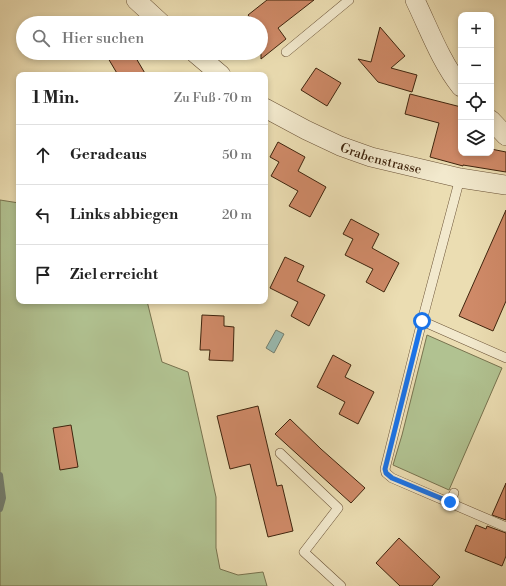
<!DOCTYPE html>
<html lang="de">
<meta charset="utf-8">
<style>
:root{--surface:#fff;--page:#f6f6f6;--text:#222;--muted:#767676;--line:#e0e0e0}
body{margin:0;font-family:"Libre Bodoni",serif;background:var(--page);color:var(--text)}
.controls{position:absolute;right:12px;top:12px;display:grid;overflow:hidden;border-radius:8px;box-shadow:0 2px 6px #0003}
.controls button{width:36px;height:36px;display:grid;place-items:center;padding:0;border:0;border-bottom:1px solid var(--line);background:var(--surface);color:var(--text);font:20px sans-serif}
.stop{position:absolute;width:12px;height:12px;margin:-9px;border:3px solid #1a73e8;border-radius:50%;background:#fff}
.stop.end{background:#1a73e8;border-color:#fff;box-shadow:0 1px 4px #0008}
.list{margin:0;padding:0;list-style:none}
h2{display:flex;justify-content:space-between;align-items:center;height:52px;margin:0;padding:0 16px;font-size:17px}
h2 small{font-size:13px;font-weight:400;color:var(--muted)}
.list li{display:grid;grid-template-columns:26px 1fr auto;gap:12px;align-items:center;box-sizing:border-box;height:60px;padding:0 16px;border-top:1px solid var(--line)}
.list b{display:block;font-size:15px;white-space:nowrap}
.list em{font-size:13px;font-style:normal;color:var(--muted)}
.icon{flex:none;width:22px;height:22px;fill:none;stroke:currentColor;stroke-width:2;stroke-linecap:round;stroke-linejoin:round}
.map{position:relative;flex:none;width:506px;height:586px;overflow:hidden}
.search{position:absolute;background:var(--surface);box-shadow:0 2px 6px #0003;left:16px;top:16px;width:252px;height:44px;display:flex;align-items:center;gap:10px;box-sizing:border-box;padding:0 14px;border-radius:22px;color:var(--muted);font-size:15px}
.panel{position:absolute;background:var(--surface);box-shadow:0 2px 6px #0003;left:16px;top:72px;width:252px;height:232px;border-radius:8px}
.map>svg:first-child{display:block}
</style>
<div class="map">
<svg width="506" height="586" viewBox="0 0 506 586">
<rect width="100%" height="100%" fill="#ebddb2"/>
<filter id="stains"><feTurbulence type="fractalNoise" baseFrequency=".005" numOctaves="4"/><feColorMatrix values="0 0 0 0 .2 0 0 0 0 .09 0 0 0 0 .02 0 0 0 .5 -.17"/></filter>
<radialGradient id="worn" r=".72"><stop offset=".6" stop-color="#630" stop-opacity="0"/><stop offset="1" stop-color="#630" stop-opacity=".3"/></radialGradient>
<g fill="#b1c291" stroke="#78734f">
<polygon points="0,200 19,203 19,301 147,301 162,362 188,372 216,497 216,548 220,569 238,575 263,572 267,586 0,586"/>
<polygon points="427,335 502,368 449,490 393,465 402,435"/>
</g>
<polygon fill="#99bbb1" stroke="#757f6f" points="276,330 284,334 274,353 266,348"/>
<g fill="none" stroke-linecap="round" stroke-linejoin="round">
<polyline stroke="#757f6f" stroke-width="6" points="0,475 3,498 0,509"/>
</g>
<g fill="#cf8a68" stroke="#3f240d">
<polygon points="267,0 314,0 278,28 286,39 261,59 261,23 254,23 248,15"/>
<polygon points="380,27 405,56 391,68 417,75 412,92 378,82 358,59 371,62"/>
<polygon points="105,53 133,53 146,75 118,75"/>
<polygon points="316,68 341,83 327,106 301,90"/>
<polygon points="410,94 461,107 461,153 491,153 491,149 506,152 506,172 463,165 463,166 430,157 439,123 405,114"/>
<polygon points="278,142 305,157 298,171 326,187 310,217 289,206 298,191 271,176 279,162 270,157"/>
<polygon points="506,210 506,301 493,331 459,316"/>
<polygon points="351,219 379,234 372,248 399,263 384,292 366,282 373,269 345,255 353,239 343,234"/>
<polygon points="285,257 304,266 297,281 325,295 309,326 291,316 298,302 270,288"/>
<polygon points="202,315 224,316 224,326 234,327 233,361 209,360 210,350 200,350"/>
<polygon points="333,355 351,365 345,377 374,392 358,424 339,414 345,402 317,387"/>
<polygon points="258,406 277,486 282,485 293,531 268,537 250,464 230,469 217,416"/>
<polygon points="290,419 321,449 365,488 351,503 275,434"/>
<polygon points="71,425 78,467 60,470 53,428"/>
<polygon points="506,483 506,520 492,515"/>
<polygon points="476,525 486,529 487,526 506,533 506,556 502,566 465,551"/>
<polygon points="399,538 440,577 432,586 400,586 376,563"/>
</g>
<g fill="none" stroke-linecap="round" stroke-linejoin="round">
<g stroke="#6a5236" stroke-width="10">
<g id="lane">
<polyline points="286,52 349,0"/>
<polyline points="460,178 422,321 385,469 386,473 392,478 506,527"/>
<polyline points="422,321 506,358"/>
<polyline points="280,453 338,508 304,552 341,586"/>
<polyline points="450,502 454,493"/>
</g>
</g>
<g stroke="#6a5236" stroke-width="20">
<g id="street">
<polyline points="136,0 161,23"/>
<path d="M415,0C429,29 441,62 461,87"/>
<polyline points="195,53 221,75"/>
<path id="s1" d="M265,108L306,130L340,146L371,157L460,178L506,185"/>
<polyline points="491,120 506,136"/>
</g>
</g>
<use href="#lane" stroke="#f2e9cd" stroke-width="9"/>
<use href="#street" stroke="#f2e9cd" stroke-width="19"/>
</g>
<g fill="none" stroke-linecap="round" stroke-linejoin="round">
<polyline stroke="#1a73e8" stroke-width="5" points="422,321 385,469 386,473 392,478 450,502"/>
</g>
<g text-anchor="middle" stroke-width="4" stroke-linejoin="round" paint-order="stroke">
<g font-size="13" fill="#3f240d" stroke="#f2e9cd">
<text dy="5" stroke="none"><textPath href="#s1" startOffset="127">Grabenstrasse</textPath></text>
</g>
</g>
<rect width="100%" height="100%" filter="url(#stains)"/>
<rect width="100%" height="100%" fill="url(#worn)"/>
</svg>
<div class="controls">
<button>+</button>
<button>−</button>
<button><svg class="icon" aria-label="locate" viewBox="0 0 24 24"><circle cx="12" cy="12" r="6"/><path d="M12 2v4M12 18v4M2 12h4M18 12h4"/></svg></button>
<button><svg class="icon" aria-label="layers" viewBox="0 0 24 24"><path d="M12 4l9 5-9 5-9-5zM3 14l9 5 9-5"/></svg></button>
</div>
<div class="stop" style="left:422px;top:321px"></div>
<div class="stop end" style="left:450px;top:502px"></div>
<div class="search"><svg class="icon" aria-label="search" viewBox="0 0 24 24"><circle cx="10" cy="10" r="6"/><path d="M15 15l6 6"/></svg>Hier suchen</div>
<section class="panel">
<h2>1 Min.<small>Zu Fuß · 70 m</small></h2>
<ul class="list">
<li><svg class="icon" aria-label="ahead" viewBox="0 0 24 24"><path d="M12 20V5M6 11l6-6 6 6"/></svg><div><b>Geradeaus</b></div><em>50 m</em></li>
<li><svg class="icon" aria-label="left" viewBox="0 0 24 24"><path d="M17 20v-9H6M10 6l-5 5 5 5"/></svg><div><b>Links abbiegen</b></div><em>20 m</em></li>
<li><svg class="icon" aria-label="arrive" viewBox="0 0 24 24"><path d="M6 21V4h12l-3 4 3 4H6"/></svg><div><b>Ziel erreicht</b></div></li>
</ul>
</section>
</div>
